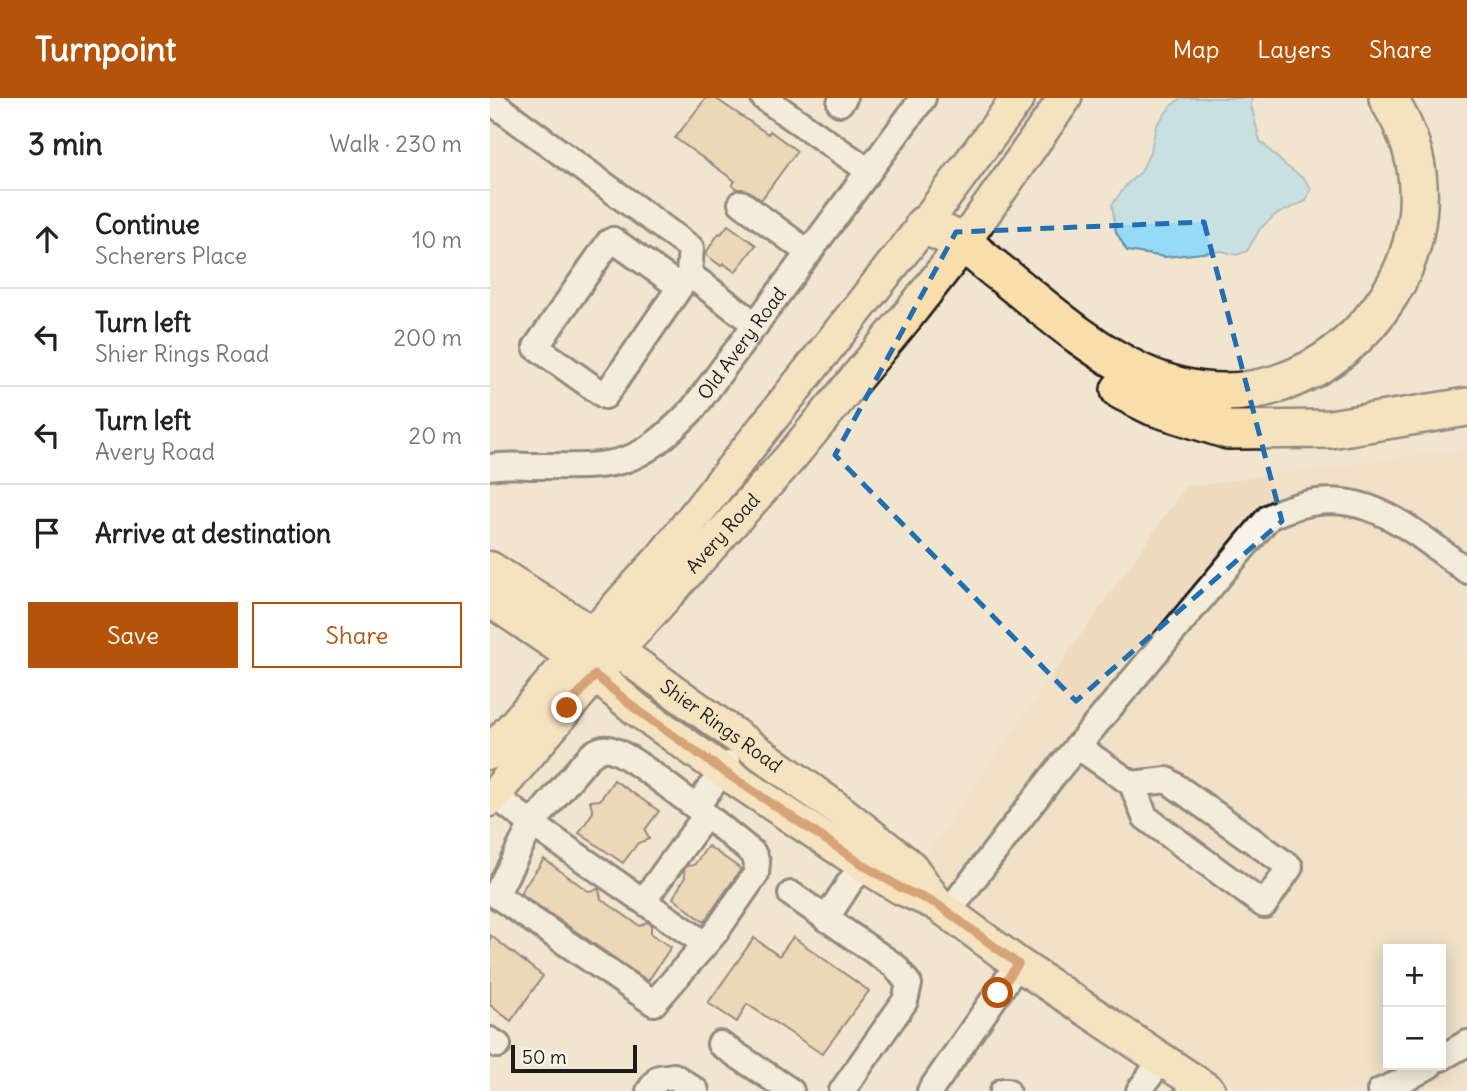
<!DOCTYPE html>
<meta charset="utf-8">
<style>
:root{--surface:#fff;--page:#f6f6f6;--text:#222;--muted:#767676;--line:#e0e0e0;--accent:#b45309}
body{margin:0;font-family:Delius,sans-serif;background:var(--page);color:var(--text)}
.controls{position:absolute;right:21px;bottom:21px;display:grid;overflow:hidden;border-radius:0px;box-shadow:0 4px 18px #0003}
.controls button{width:63px;height:63px;display:grid;place-items:center;padding:0;border:0;border-bottom:2px solid var(--line);background:var(--surface);color:var(--text);font:35px sans-serif}
.scale{position:absolute;left:21px;bottom:18px;width:126px;box-sizing:border-box;padding-left:7px;border:4px solid #1c1c1c;border-top:0;font-size:19px;line-height:24px;white-space:nowrap;color:#1c1c1c;-webkit-text-stroke:5px #f7f3e8;paint-order:stroke}
.stop{position:absolute;width:21px;height:21px;margin:-16px;border:5px solid #b45309;border-radius:50%;background:#fff}
.stop.end{background:#b45309;border-color:#fff;box-shadow:0 2px 7px #0008}
.list{margin:0;padding:0;list-style:none}
h2{display:flex;justify-content:space-between;align-items:center;height:91px;margin:0;padding:0 28px;font-size:30px}
h2 small{font-size:23px;font-weight:400;color:var(--muted)}
.list li{display:grid;grid-template-columns:46px 1fr auto;gap:21px;align-items:center;box-sizing:border-box;height:98px;padding:0 28px;border-top:2px solid var(--line)}
.list b{display:block;font-size:26px;white-space:nowrap}
.list p{margin:0;font-size:23px;white-space:nowrap;color:var(--muted)}
.list em{font-size:23px;font-style:normal;color:var(--muted)}
.actions{display:flex;gap:14px;padding:21px 28px}
.actions a{flex:1;padding:16px 0;border:2px solid var(--accent);border-radius:0px;text-align:center;font-size:24px;color:var(--accent)}
.actions .main{background:var(--accent);color:#fff}
.icon{flex:none;width:38px;height:38px;fill:none;stroke:currentColor;stroke-width:2;stroke-linecap:round;stroke-linejoin:round}
.map{position:relative;flex:none;width:977px;height:993px;overflow:hidden}
header{display:flex;align-items:center;gap:42px;box-sizing:border-box;height:98px;padding:0 35px;background:var(--accent);color:#fff}
header strong{font-size:33px}
nav{display:flex;gap:38px;margin-inline-start:auto;font-size:24px}
main{display:flex}
aside{flex:1;background:var(--surface)}
.map>svg:first-child{display:block}
</style>
<header>
<strong>Turnpoint</strong>
<nav><a>Map</a><a>Layers</a><a>Share</a></nav>
</header>
<main>
<aside>
<h2>3 min<small>Walk · 230 m</small></h2>
<ul class="list">
<li><svg class="icon" aria-label="ahead" viewBox="0 0 24 24"><path d="M12 20V5M6 11l6-6 6 6"/></svg><div><b>Continue</b><p>Scherers Place</p></div><em>10 m</em></li>
<li><svg class="icon" aria-label="left" viewBox="0 0 24 24"><path d="M17 20v-9H6M10 6l-5 5 5 5"/></svg><div><b>Turn left</b><p>Shier Rings Road</p></div><em>200 m</em></li>
<li><svg class="icon" aria-label="left" viewBox="0 0 24 24"><path d="M17 20v-9H6M10 6l-5 5 5 5"/></svg><div><b>Turn left</b><p>Avery Road</p></div><em>20 m</em></li>
<li><svg class="icon" aria-label="arrive" viewBox="0 0 24 24"><path d="M6 21V4h12l-3 4 3 4H6"/></svg><div><b>Arrive at destination</b></div></li>
</ul>
<div class="actions"><a class="main">Save</a><a>Share</a></div>
</aside>
<div class="map">
<svg width="977" height="993" viewBox="0 0 977 993">
<rect width="100%" height="100%" fill="#f2e5d0"/>
<filter id="ink" filterUnits="userSpaceOnUse"><feTurbulence type="fractalNoise" baseFrequency=".0143" numOctaves="2"/><feDisplacementMap in="SourceGraphic" scale="14" xChannelSelector="R" yChannelSelector="G"/><feConvolveMatrix kernelMatrix="1 2 1 2 8 2 1 2 1" color-interpolation-filters="sRGB"/></filter>
<g filter="url(#ink)">
<path fill="#eedbbf" fill-rule="evenodd" d="M977,350V993H751L422,776L695,389ZM898,851H951V967H898Z"/>
<polygon fill="#97d9f9" stroke="#668da1" stroke-width="2" points="691,0 762,0 761,7 770,43 795,67 814,81 821,90 816,103 785,117 770,131 757,153 747,157 732,153 675,159 637,153 626,134 622,107 637,86 651,74 661,52 666,28 681,8"/>
<g fill="#e5c597" stroke="#1c1c1c" stroke-width="2">
<polygon points="216,0 225,0 278,36 280,33 307,53 271,102 259,93 247,91 242,87 245,83 185,40"/>
<polygon points="238,127 266,147 245,174 233,165 231,168 215,156 229,135 231,136"/>
<polygon points="124,682 169,713 155,732 159,741 148,745 133,765 89,735 103,714 100,703 110,702"/>
<polygon points="218,748 251,771 214,824 183,800 195,779 194,772 197,768 204,767"/>
<polygon points="54,761 98,793 109,791 111,801 150,828 157,824 161,826 161,836 181,849 158,883 30,795"/>
<polygon points="0,837 53,878 21,923 0,907"/>
<polygon points="303,839 379,893 332,956 257,906 247,924 218,905 264,840 289,858"/>
</g>
<g fill="none" stroke-linecap="round" stroke-linejoin="round">
<g stroke="#1c1c1c" stroke-width="30">
<g id="minor">
<polyline points="274,0 379,73"/>
<polyline points="0,3 201,150 199,176 266,227"/>
<polyline points="350,5 354,0"/>
<polyline points="251,105 319,155"/>
<polyline points="190,189 123,142 119,144 46,249 115,298 199,176"/>
<path id="s1" d="M0,369C16,366 33,368 49,368C128,369 146,370 203,311L433,0"/>
<polyline points="587,648 642,686 655,719 774,807 800,769 677,682 642,686"/>
<path d="M4,697L42,726L96,662C102,656 110,649 119,651C137,654 189,697 206,709L238,666"/>
<polyline points="206,709 263,755 267,764 266,776 225,835 164,905 6,797 42,726 215,846"/>
<polyline points="301,796 405,868 419,886 415,903 352,993"/>
<polyline points="154,802 216,717"/>
<path d="M458,814L566,674L779,419C863,378 912,424 977,473"/>
<polyline points="336,821 360,784 375,768"/>
<polyline points="0,942 8,947"/>
<polyline points="230,946 301,993"/>
<polyline points="951,960 977,945"/>
<polyline points="159,993 169,980 184,978 206,993"/>
<polyline points="440,993 528,866"/>
<polyline points="513,993 517,993"/>
<polyline points="649,993 672,961"/>
<polyline points="890,993 909,985 940,967"/>
</g>
</g>
<g stroke="#1c1c1c" stroke-width="37">
<g id="major">
<path id="s2" d="M0,470L104,536L349,712L421,769L446,804"/>
<polyline points="0,502 84,559 146,611 233,673 375,768 411,790 447,806 528,866 719,993"/>
<polyline points="0,655 133,502 173,458 434,127 528,0"/>
<path id="s3" d="M0,702L105,577L300,360L419,216L459,165L575,0"/>
</g>
</g>
<g stroke="#1c1c1c" stroke-width="42">
<g id="highway">
<path d="M434,127C447,133 461,138 472,145C487,155 500,168 514,178C594,242 675,320 787,286C836,270 873,239 900,196C930,148 938,85 915,33C911,22 904,11 898,0"/>
<polyline points="630,292 662,308 738,332 840,331 977,309"/>
</g>
</g>
<use href="#minor" stroke="#f7f3e8" stroke-width="24"/>
<use href="#major" stroke="#f8deab" stroke-width="32"/>
<use href="#highway" stroke="#f8deab" stroke-width="37"/>
</g>
</g>
<g fill="none" stroke-linecap="round" stroke-linejoin="round" filter="url(#ink)">
<polyline stroke="#b45309" stroke-width="9" points="77,610 105,577 146,611 233,673 375,768 411,790 447,806 528,866 508,895"/>
</g>
<path d="M0 0H977V993H0ZM714,124L792,423L586,603L345,357L466,134Z" fill="#f2e5d0" fill-opacity=".55" fill-rule="evenodd"/>
<path fill="none" stroke="#1f6fb2" stroke-width="5" stroke-dasharray="14 9" stroke-linejoin="round" d="M714,124L792,423L586,603L345,357L466,134Z"/>
<g text-anchor="middle" stroke-width="5" stroke-linejoin="round" paint-order="stroke">
<g font-size="19" fill="#1c1c1c" stroke="#f7f3e8">
<text dy="7" stroke="none"><textPath href="#s1" startOffset="303">Old Avery Road</textPath></text>
<text dy="7" stroke="none"><textPath href="#s3" startOffset="354">Avery Road</textPath></text>
<text dy="7" stroke="none"><textPath href="#s2" startOffset="280">Shier Rings Road</textPath></text>
</g>
</g>
</svg>
<div class="controls">
<button>+</button>
<button>−</button>
</div>
<div class="scale">50 m</div>
<div class="stop" style="left:508px;top:895px"></div>
<div class="stop end" style="left:77px;top:610px"></div>
</div>
</main>
